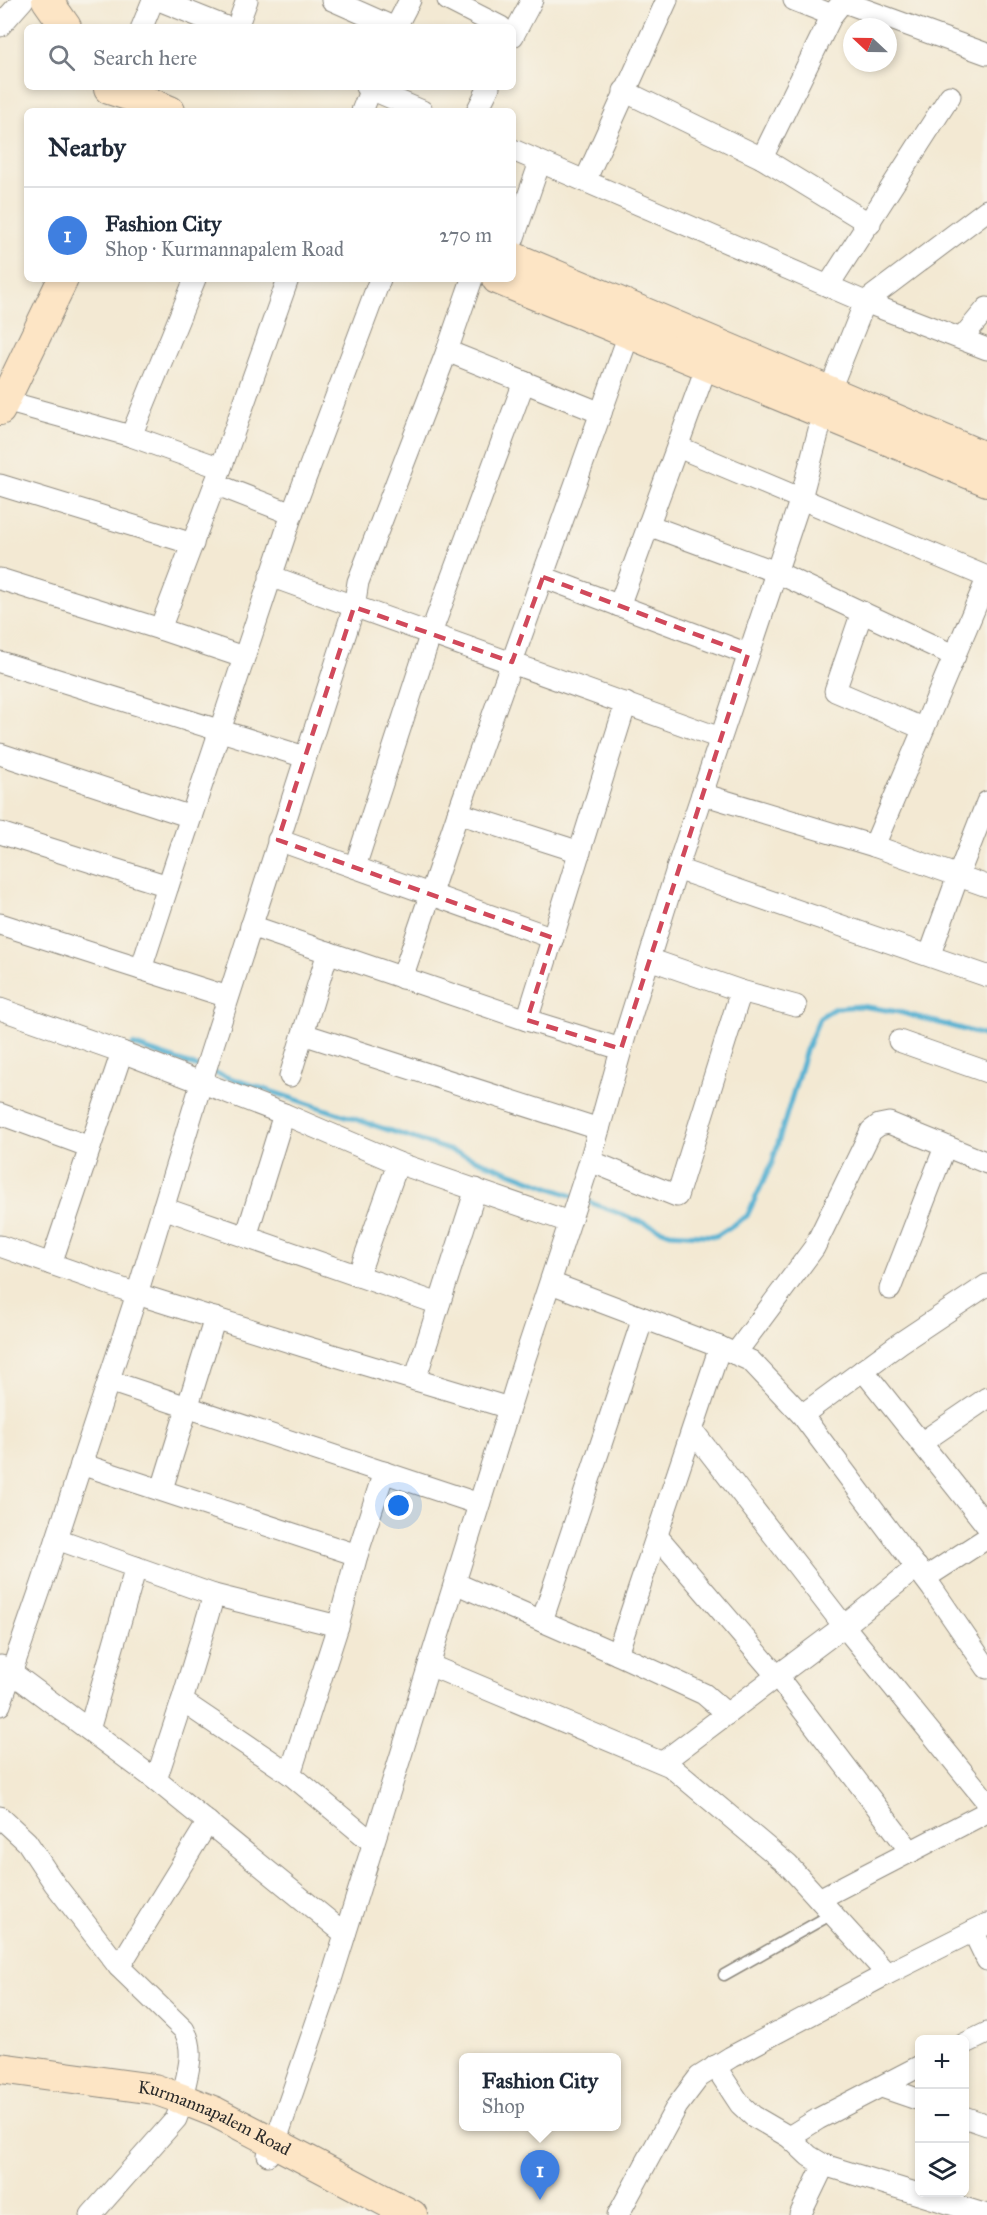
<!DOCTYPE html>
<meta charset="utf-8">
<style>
:root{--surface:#fff;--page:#f6f6f7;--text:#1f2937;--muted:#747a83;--line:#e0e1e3;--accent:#b45309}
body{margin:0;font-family:"IM FELL Great Primer",serif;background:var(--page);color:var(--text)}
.controls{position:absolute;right:18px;bottom:18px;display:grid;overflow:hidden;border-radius:9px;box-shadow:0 3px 9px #0003}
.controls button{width:54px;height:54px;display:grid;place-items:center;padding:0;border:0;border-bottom:2px solid var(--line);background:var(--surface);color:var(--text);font:30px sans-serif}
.compass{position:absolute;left:843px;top:18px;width:54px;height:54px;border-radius:50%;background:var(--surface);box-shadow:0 3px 9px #0003;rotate:292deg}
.you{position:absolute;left:399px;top:1506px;width:21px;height:21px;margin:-15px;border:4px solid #fff;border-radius:50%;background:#1a73e8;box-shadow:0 0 0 9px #1a73e833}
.badge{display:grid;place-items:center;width:39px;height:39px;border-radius:50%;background:var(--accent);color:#fff;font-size:20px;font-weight:700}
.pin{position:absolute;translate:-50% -50px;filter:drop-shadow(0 2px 3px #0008)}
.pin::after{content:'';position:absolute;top:32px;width:21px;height:18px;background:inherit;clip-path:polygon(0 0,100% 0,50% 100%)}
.popup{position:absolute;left:459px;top:2053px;width:162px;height:78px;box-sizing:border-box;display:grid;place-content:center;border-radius:9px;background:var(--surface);filter:drop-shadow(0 2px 4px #0005);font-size:20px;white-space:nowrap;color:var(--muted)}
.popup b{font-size:22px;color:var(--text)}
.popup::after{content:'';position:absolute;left:50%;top:100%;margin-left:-12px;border:12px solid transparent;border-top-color:var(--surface)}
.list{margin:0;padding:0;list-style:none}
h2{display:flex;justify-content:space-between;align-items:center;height:78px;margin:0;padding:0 24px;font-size:26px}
h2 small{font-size:20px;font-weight:400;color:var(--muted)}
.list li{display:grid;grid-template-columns:39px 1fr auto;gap:18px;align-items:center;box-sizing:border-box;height:96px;padding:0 24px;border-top:2px solid var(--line)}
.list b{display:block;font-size:22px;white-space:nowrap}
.list p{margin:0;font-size:20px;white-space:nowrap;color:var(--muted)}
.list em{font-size:20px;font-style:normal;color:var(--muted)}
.icon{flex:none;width:33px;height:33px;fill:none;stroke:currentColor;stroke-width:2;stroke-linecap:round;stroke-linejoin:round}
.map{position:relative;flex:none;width:987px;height:2215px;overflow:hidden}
.search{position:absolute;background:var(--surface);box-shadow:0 3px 9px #0003;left:24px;top:24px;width:492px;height:66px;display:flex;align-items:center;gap:15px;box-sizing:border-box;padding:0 21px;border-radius:9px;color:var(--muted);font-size:22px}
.panel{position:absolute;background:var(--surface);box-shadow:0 3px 9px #0003;left:24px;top:108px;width:492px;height:174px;border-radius:9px}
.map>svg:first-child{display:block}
</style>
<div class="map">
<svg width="987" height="2215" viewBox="0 0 987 2215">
<rect width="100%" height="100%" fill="#f7f3e8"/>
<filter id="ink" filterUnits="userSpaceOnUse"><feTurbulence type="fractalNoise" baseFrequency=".0167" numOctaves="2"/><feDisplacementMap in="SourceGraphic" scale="12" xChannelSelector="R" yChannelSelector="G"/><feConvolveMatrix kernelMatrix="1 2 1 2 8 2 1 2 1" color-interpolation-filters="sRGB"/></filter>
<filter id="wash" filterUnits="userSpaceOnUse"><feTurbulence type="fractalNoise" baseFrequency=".008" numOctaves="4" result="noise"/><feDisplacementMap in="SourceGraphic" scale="24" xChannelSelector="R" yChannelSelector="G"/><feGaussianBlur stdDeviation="1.35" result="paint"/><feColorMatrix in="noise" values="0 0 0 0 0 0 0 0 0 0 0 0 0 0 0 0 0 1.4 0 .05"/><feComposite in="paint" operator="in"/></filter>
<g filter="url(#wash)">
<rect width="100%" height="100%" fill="#f3e9d3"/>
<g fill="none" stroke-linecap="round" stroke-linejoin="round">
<g stroke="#54b1d2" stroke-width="5">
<polyline points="133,1045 201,1068"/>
<polyline points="209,1071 470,1157 575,1197"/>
<polyline points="584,1200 670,1233 716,1236 747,1216 772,1163 806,1050 820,1017 835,1008 861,1006 899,1012 987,1036"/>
</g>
</g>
</g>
<g filter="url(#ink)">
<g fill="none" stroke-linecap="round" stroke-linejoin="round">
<g stroke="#8f8a7f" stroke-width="13">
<polyline id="lane" points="724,1975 832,1914"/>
</g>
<g stroke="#8f8a7f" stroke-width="23">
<g id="street">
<polyline points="159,0 226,27"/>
<polyline points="332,0 393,27"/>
<polyline points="448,0 501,27"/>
<polyline points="794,0 832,15"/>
<polyline points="0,26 23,0"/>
<polyline points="142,27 153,0"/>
<polyline points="237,27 247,0"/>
<polyline points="396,27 410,0"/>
<polyline points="513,36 532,0"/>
<polyline points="366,87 422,111"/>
<polyline points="624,91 762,158 870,224"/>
<polyline points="362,111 371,89"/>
<polyline points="477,111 489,87"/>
<polyline points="513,150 865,302 987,349"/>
<polyline points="762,158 832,15 840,5 847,3 987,54"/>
<polyline points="585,181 667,0"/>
<polyline points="513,240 540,162"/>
<polyline points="828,286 950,96"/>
<polyline points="962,338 987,308"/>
<polyline points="447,351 601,413"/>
<polyline points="0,397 5,401 131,436 195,279"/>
<polyline points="131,436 221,468"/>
<polyline points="678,447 987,577"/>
<polyline points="215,484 292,514"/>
<polyline points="0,485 193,544"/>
<polyline points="648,525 776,572 955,656"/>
<polyline points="270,576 720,738"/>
<polyline points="543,577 748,654"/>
<polyline points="0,579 160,629"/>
<polyline points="619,606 707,365"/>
<polyline points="862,612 835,691 922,728"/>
<polyline points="243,657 160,629 221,468 288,279"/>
<polyline points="0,662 305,757"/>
<polyline points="0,754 191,817"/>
<polyline points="702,794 874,846 987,886"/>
<polyline points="458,813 580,852"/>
<polyline points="0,833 168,886 292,514 380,279"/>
<polyline points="278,840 553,938"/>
<polyline points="874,846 987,579"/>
<polyline points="355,867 431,633 524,382"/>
<polyline points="677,869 987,976"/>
<polyline points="0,924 228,997"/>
<polyline points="251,926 527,1020 621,1049"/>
<polyline points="930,954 958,876 987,802"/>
<polyline points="141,969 168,886"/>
<polyline points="402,978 458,813 629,334"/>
<polyline points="741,991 796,1006"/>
<polyline points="0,1009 122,1052 51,1264"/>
<polyline points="527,1020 626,703"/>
<polyline points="303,1034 599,1129"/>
<polyline points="899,1041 987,1072"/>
<polyline points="122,1052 284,1114 398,1163 569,1222"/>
<polyline points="290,1076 328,952"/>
<polyline points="0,1114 90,1147"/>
<polyline points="590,1161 677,1196 741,991 649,959"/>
<polyline points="163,1208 439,1304"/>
<polyline points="246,1237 284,1114"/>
<polyline points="0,1246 137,1294 306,1347 509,1408"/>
<polyline points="358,1276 398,1163"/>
<polyline points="551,1283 720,1347 751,1361 802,1415 932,1588 987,1668"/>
<polyline points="890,1289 945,1147"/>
<polyline points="735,1354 814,1248 871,1131 879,1125 889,1123 987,1163"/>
<polyline points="863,1370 987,1526"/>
<polyline points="415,1380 476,1189"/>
<polyline points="109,1381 479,1504"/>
<polyline points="802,1415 900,1343 987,1285"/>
<polyline points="693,1431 844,1626 917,1567"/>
<polyline points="921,1443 987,1398"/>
<polyline points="81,1464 357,1555"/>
<polyline points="162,1489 215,1318"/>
<polyline points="657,1536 777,1676 844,1626 987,1802"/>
<polyline points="57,1539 214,1595 182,1701 290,1774"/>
<polyline points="925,1578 987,1538"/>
<polyline points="455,1583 617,1654 720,1347"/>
<polyline points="214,1595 338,1626"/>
<polyline points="542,1621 643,1318"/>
<polyline points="617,1654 704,1694 727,1714"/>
<polyline points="429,1665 670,1766 788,1865 887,1974"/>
<polyline points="1,1666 11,1672 156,1780 345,1934"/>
<polyline points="0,1705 42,1584 137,1294 209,1058 354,607 358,582 447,351 472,279"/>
<polyline points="89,1730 136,1567"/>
<polyline points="663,1762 777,1676 911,1852"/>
<polyline points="156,1780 182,1701"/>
<path d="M0,1817L27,1842L54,1883L119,1967L184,2030C197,2052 186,2076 182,2099"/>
<polyline points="373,1843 290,1774 338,1626 357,1555 384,1472"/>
<polyline points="819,1899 987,1812"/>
<polyline points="973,1931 987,1960"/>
<polyline points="119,1967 208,1822"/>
<polyline points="964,2044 987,2033"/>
<polyline points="715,2066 740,2104 753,2116 789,2137 809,2156 824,2165 987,2215"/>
<polyline points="882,2087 920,2100"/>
<polyline points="964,2117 987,2125"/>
<polyline points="789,2137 818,2119 920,2066"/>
<polyline points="268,2155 275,2143 328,1989 522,1367 590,1161 627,1029 677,869 801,498 829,392 865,302 987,210"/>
<polyline points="91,2215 176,2119 179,2111"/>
<polyline points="618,2215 677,2106 699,2077 731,2057 887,1974 987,1924"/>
<polyline points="800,2215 824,2165"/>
</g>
</g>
<g stroke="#8f8a7f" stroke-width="32">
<g id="secondary">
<polyline points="47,0 66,27"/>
<polyline points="109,89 146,101 170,111"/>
<polyline points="513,257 987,458"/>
<polyline points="497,279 987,481"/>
<polyline points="0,410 63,279"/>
<path id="s1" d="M0,2068L154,2089L182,2099L215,2112L275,2143L412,2215"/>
</g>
</g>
<use href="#lane" stroke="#fff" stroke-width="10"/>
<use href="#street" stroke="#fff" stroke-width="21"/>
<use href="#secondary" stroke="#fde5c5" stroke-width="30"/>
</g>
</g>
<path fill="none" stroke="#d1495b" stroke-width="4.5" stroke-dasharray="12 8" stroke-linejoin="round" d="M543,577L748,654L621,1049L527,1020L553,938L278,840L354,607L512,662Z"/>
<g text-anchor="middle" stroke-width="6" stroke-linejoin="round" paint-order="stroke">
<g font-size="18" fill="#2b2b2b" stroke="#f7f3e8">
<text dy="6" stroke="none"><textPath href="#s1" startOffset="222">Kurmannapalem Road</textPath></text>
</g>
</g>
</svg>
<div class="controls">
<button>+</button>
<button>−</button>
<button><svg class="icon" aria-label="layers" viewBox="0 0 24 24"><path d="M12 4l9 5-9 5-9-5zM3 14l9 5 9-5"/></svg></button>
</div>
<svg class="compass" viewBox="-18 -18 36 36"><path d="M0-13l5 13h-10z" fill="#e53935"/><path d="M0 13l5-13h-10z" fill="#747a83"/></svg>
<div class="you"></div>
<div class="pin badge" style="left:540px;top:2200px;background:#3f7fe0">1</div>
<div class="popup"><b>Fashion City</b>Shop</div>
<div class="search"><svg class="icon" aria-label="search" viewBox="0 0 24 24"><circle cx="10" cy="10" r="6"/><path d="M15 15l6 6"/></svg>Search here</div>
<section class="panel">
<h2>Nearby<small></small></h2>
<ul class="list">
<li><span class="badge" style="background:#3f7fe0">1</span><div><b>Fashion City</b><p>Shop · Kurmannapalem Road</p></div><em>270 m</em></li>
</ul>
</section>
</div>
